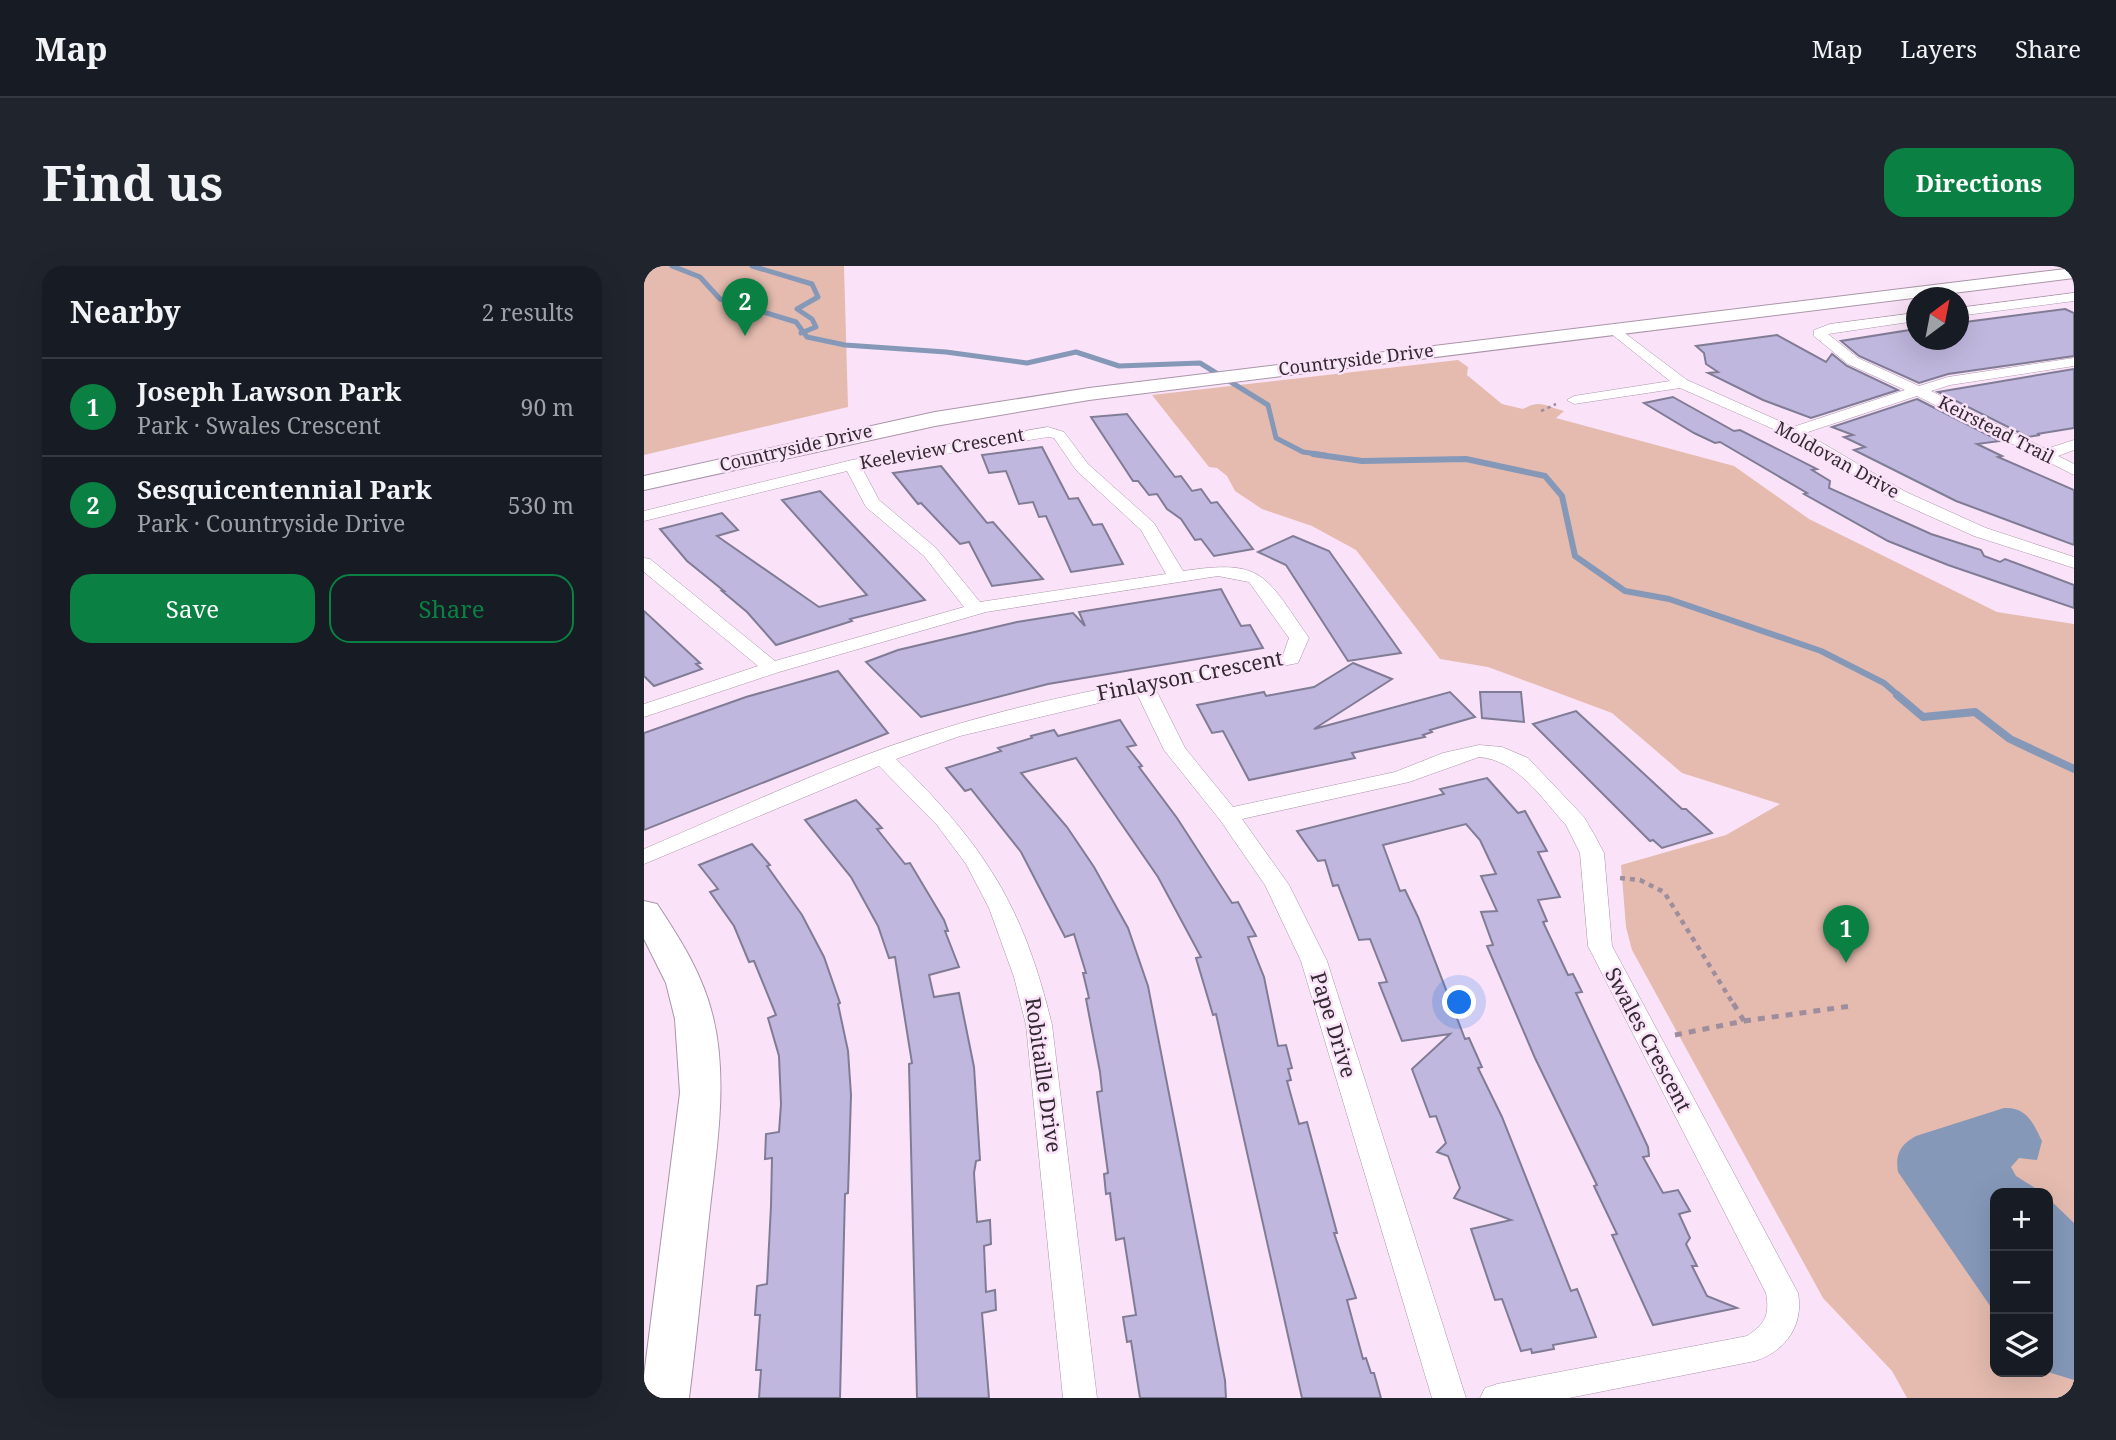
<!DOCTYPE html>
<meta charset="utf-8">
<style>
:root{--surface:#171b24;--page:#20242c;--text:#f1f3f6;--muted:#9ea1a6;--line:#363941;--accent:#0b8043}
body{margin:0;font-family:"Noto Serif",serif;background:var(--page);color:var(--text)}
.controls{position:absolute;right:21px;bottom:21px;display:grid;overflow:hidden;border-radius:14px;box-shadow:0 7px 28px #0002}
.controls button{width:63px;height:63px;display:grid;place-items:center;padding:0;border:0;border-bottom:2px solid var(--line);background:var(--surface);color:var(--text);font:35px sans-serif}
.compass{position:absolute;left:1262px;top:21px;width:63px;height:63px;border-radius:50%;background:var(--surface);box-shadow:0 7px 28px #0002;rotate:32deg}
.you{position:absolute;left:816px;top:737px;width:24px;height:24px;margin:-18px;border:5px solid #fff;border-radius:50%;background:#1a73e8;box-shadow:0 0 0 10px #1a73e833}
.badge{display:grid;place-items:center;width:46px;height:46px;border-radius:50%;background:var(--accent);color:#fff;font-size:23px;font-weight:700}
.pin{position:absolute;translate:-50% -58px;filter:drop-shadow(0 2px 4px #0008)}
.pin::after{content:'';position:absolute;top:37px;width:24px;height:21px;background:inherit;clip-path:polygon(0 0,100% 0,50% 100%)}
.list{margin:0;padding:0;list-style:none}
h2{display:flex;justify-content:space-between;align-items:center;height:91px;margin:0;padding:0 28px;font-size:30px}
h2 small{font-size:23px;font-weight:400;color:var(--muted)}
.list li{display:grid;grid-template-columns:46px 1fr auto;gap:21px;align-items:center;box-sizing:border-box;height:98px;padding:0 28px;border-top:2px solid var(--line)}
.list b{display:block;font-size:26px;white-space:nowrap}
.list p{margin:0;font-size:23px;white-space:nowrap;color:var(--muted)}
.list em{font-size:23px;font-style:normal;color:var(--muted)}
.actions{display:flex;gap:14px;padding:21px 28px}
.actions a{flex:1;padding:16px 0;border:2px solid var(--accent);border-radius:21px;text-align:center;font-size:24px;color:var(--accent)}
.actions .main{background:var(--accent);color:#fff}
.icon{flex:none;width:38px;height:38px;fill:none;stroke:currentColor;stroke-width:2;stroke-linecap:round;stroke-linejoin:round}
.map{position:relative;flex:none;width:1430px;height:1132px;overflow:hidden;border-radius:21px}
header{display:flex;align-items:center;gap:42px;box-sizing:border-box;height:98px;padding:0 35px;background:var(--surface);border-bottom:2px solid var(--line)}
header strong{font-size:33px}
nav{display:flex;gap:38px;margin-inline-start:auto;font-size:24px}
.intro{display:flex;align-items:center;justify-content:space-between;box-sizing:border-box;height:168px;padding:0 42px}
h1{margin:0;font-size:49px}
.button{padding:18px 32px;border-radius:21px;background:var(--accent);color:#fff;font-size:24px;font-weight:700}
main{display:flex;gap:42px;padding:0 42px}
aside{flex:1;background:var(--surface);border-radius:21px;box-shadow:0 7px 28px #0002}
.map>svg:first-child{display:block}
</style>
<header>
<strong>Map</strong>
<nav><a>Map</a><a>Layers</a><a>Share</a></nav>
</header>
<div class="intro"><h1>Find us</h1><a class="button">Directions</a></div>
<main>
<aside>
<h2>Nearby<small>2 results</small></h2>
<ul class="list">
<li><span class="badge">1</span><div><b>Joseph Lawson Park</b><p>Park · Swales Crescent</p></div><em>90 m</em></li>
<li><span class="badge">2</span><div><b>Sesquicentennial Park</b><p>Park · Countryside Drive</p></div><em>530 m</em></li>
</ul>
<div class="actions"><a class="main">Save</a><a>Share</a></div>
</aside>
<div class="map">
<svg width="1430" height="1132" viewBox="0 0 1430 1132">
<rect width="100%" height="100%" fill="#fae3f8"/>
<g fill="#e5bbaf" fill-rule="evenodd">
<polygon points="0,0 200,0 204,141 0,189"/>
<path d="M814,94L824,101L823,109L858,138L879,143C896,133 902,140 920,145L912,152L1090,200L1165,253L1353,346L1430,358V1132H1263L1248,1105L1179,1032L988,684L982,661L977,599L1082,569L1136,538L1038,507L968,447L844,401L796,393L712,284L668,260L618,243L591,225L583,210L573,202L565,201L508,129ZM1351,927H1404V1106H1351Z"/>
</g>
<g fill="#8598b8">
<path d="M1360,842C1383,841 1389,857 1398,875L1393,894L1375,892L1367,901L1372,910L1399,927H1351V1047L1254,906C1251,888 1256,879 1272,870Z"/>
<polygon points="1404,932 1430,957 1430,1114 1404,1106"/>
</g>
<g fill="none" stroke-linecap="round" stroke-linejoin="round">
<g stroke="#8598b8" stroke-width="5">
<polyline points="28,0 56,11 76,33 152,56 163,71 201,79 302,86 383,97 432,86 475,100 556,97 624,139 632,172 659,186 681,189"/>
<polyline points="108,0 168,18 174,31 153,43 168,53 172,61 157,67"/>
</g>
<polyline stroke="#8598b8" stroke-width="6" points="669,188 718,195 822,193 901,210 918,230 931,290 981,325 1025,333 1177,385 1240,417 1255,430"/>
<polyline stroke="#8598b8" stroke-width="8" points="1253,429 1279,451 1331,446 1366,473 1430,503"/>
</g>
<g fill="#bfb7dd" stroke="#817c95" stroke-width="2">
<polygon points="1421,43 1430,47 1430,90 1304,108 1275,117 1215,90 1197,75 1272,63 1272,74 1314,74 1314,57"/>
<polygon points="1133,69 1182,96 1188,88 1203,100 1254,124 1167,152 1119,134 1064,107 1074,106 1062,98 1060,87 1052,80"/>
<polygon points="1430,103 1430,162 1393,168 1396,169 1384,171 1294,126"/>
<polygon points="1029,131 1090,165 1096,164 1173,203 1168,204 1186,215 1185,222 1287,268 1337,284 1340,290 1356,296 1361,293 1430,319 1430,342 1304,299 1244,275 1160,228 1163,227 1076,176 1071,177 1050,167 1000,137"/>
<polygon points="1273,133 1356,175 1333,178 1358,190 1354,191 1430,224 1430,279 1312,235 1210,184 1221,181 1200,171 1209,169 1188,161"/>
<polygon points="483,148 531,211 537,210 548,225 557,223 567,237 573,236 609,283 570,290 557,273 551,274 537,253 523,243 513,228 505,229 494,215 489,215 447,151"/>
<polygon points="398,181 425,233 434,232 449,259 458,258 479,298 427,306 402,250 395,251 389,236 375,238 362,205 345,207 338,189"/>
<polygon points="297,200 343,257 349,256 399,313 348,320 325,276 316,278 277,237 274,238 249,207"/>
<polygon points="176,225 281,334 206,353 208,355 132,379 103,346 78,325 80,325 43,295 16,263 78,247 94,264 73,270 175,341 223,329 138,234"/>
<polygon points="649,270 685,285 757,387 704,395 642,299 614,286"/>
<polygon points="577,323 597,360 606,359 619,382 404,418 277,451 222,396 254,384 373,356 429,347 441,360 435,346"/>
<polygon points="0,345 56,397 52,398 58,403 10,420 0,410"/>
<polygon points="709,397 748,413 670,463 806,426 831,451 786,464 788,466 779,469 781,471 708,487 711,492 605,514 579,465 568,467 553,439 620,426 622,430 670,421"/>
<polygon points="194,405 244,467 0,564 0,467 102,431"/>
<polygon points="836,426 877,426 880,456 838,452"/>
<polygon points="932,445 1038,543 1042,543 1068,567 1018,582 1009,574 1006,575 889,458"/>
<polygon points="476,454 492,479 483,481 498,500 495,501 533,552 588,637 594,636 612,670 604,671 620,711 634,780 642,779 648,802 644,803 647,814 643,815 655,858 663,856 693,967 690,967 712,1032 703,1034 719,1093 722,1092 727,1107 730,1107 737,1132 658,1132 572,748 569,749 552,692 557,691 514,611 432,492 377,507 423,561 450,601 484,662 504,720 581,1114 582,1132 496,1132 487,1075 483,1076 479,1051 492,1049 480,972 472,974 466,927 462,928 460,908 464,907 453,826 458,825 456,806 442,733 445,732 439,707 442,707 430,668 421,671 377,586 327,523 321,525 302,502 357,485 354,482 388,472 387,470 410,464 414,470"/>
<polygon points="843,512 874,547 881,545 903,585 894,586 916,631 894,634 903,655 899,656 924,709 929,708 938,726 932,727 1004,881 1005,890 999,891 1019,927 1034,924 1046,945 1035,948 1046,972 1042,978 1053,1000 1048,1000 1063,1030 1093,1042 1009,1059 968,969 973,968 950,920 953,919 891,792 843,680 849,679 837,646 853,645 837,610 852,608 836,574 822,558 739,579 756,625 761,624 774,651 821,773 825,772 838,801 834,802 858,851 927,1025 933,1023 952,1071 909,1079 910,1083 888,1087 887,1083 877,1085 858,1033 851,1034 827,963 867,954 810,932 816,922 804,890 793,886 802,877 792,850 786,851 768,803 806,768 758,775 735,717 743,716 726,673 715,674 694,619 689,620 681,594 674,595 653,565 800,528 796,523"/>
<polygon points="212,534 238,562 233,563 261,598 266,597 300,654 304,665 301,665 315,701 285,709 290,731 315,727 330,801 336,894 332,895 330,907 333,956 346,954 347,978 340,980 342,1026 351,1024 352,1044 338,1047 345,1132 273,1132 265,798 268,797 251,691 245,692 234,660 207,611 161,554"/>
<polygon points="108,578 126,599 123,600 158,649 180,691 196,737 194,738 204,785 207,829 204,927 201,928 196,1132 115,1132 117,1104 112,1104 116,1049 111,1049 113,1020 123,1018 127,940 128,892 121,893 122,868 135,866 137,838 135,790 124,752 132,749 110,695 105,696 90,660 66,626 74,623 55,599"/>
</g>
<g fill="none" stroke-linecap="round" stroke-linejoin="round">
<g stroke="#aa95a9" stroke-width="1">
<g id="street">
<polygon points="1430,27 1430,35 1314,50 1314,42"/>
<polygon points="1272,47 1272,55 1184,68 1214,92 1275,120 1304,111 1430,92 1430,100 1306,119 1287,125 1402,183 1430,174 1430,184 1414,190 1430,198 1430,209 1273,130 1161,167 1262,226 1342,262 1430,291 1430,302 1330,270 1250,234 1143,169 1036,122 930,138 923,134 930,130 1026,115 965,66 963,63 970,59 1043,114 1149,161 1261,124 1204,98 1170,70 1170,64 1186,58"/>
<path d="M404,161L420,166L444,198L510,257L539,305C620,293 620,308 665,372L654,397L512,424L541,482L589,541L751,506L799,487L835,479L858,481L884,492L940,551L951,570L960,587L968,680L1154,1027C1160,1059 1142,1085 1111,1095L925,1132H836L841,1122L853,1118L1103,1070C1121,1058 1126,1049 1122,1027L944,680L936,587L922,559C898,533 874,494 835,491L765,516L598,553L645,619L683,695L822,1132H788L657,695L621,619L576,554L520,484L493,428L316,470L252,493C340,579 379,638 408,759L453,1132H419L382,759L370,711L345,642L322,598L293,559L235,500L0,598V583C99,541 198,493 301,462C411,428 526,410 639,389L645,372L605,316L574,310L342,346L135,406L0,451V438L114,400L0,306V292L6,293L131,395L320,341L280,290L222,241L203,205L0,255V245L208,194ZM404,171L410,172L432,204L497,264L522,308L336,336L292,282L235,234L218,202Z"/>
</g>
</g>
<g stroke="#aa95a9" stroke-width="2">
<g id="secondary">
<polygon points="1430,2 1430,12 445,134 291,160 0,224 0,210 291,146 445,122"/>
<path d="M0,635L13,638C37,674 59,709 69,751C84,813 73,880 66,942C59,1005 53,1069 45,1132H0V1110L36,827L31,753L22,717L0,673Z"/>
</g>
</g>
<polyline stroke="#9e8e9d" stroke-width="2.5" stroke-dasharray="3.5 3.5" stroke-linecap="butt" points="897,145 912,138"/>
<polyline stroke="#9e8e9d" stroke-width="4.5" stroke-dasharray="5 5" stroke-linecap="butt" points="976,612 996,614 1020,626 1090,739"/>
<g stroke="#9e8e9d" stroke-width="5" stroke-dasharray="7 7" stroke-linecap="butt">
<polyline points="1100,755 1207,740"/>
<polyline points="1031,769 1100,755 1089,737"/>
</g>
<use href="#street" fill="#fff" fill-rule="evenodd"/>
<use href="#secondary" fill="#fff" fill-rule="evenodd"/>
</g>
<g text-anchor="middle" stroke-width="5" stroke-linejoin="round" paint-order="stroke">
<g font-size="18" fill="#332a32" stroke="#fae3f8">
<text transform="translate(712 94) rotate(-7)" y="6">Countryside Drive</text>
<text transform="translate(1352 164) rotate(27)" y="6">Keirstead Trail</text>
<text transform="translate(152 182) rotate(-13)" y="6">Countryside Drive</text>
<text transform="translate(298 183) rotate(-10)" y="6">Keeleview Crescent</text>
<text transform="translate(1193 194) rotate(29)" y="6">Moldovan Drive</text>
</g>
<g font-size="21" fill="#332a32" stroke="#fae3f8">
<text transform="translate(546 410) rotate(-11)" y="7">Finlayson Crescent</text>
<text transform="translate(689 759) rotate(73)" y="7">Pape Drive</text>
<text transform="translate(1004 774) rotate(62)" y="7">Swales Crescent</text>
<text transform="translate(399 809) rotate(82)" y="7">Robitaille Drive</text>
</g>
</g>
</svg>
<div class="controls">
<button>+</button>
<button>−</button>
<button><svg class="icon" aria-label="layers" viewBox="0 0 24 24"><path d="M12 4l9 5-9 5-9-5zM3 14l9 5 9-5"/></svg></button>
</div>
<svg class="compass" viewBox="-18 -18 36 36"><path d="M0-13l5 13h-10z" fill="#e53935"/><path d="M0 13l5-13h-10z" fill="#9ea1a6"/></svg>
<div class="you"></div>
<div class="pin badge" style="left:1202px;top:697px">1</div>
<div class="pin badge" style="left:101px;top:70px">2</div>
</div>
</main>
